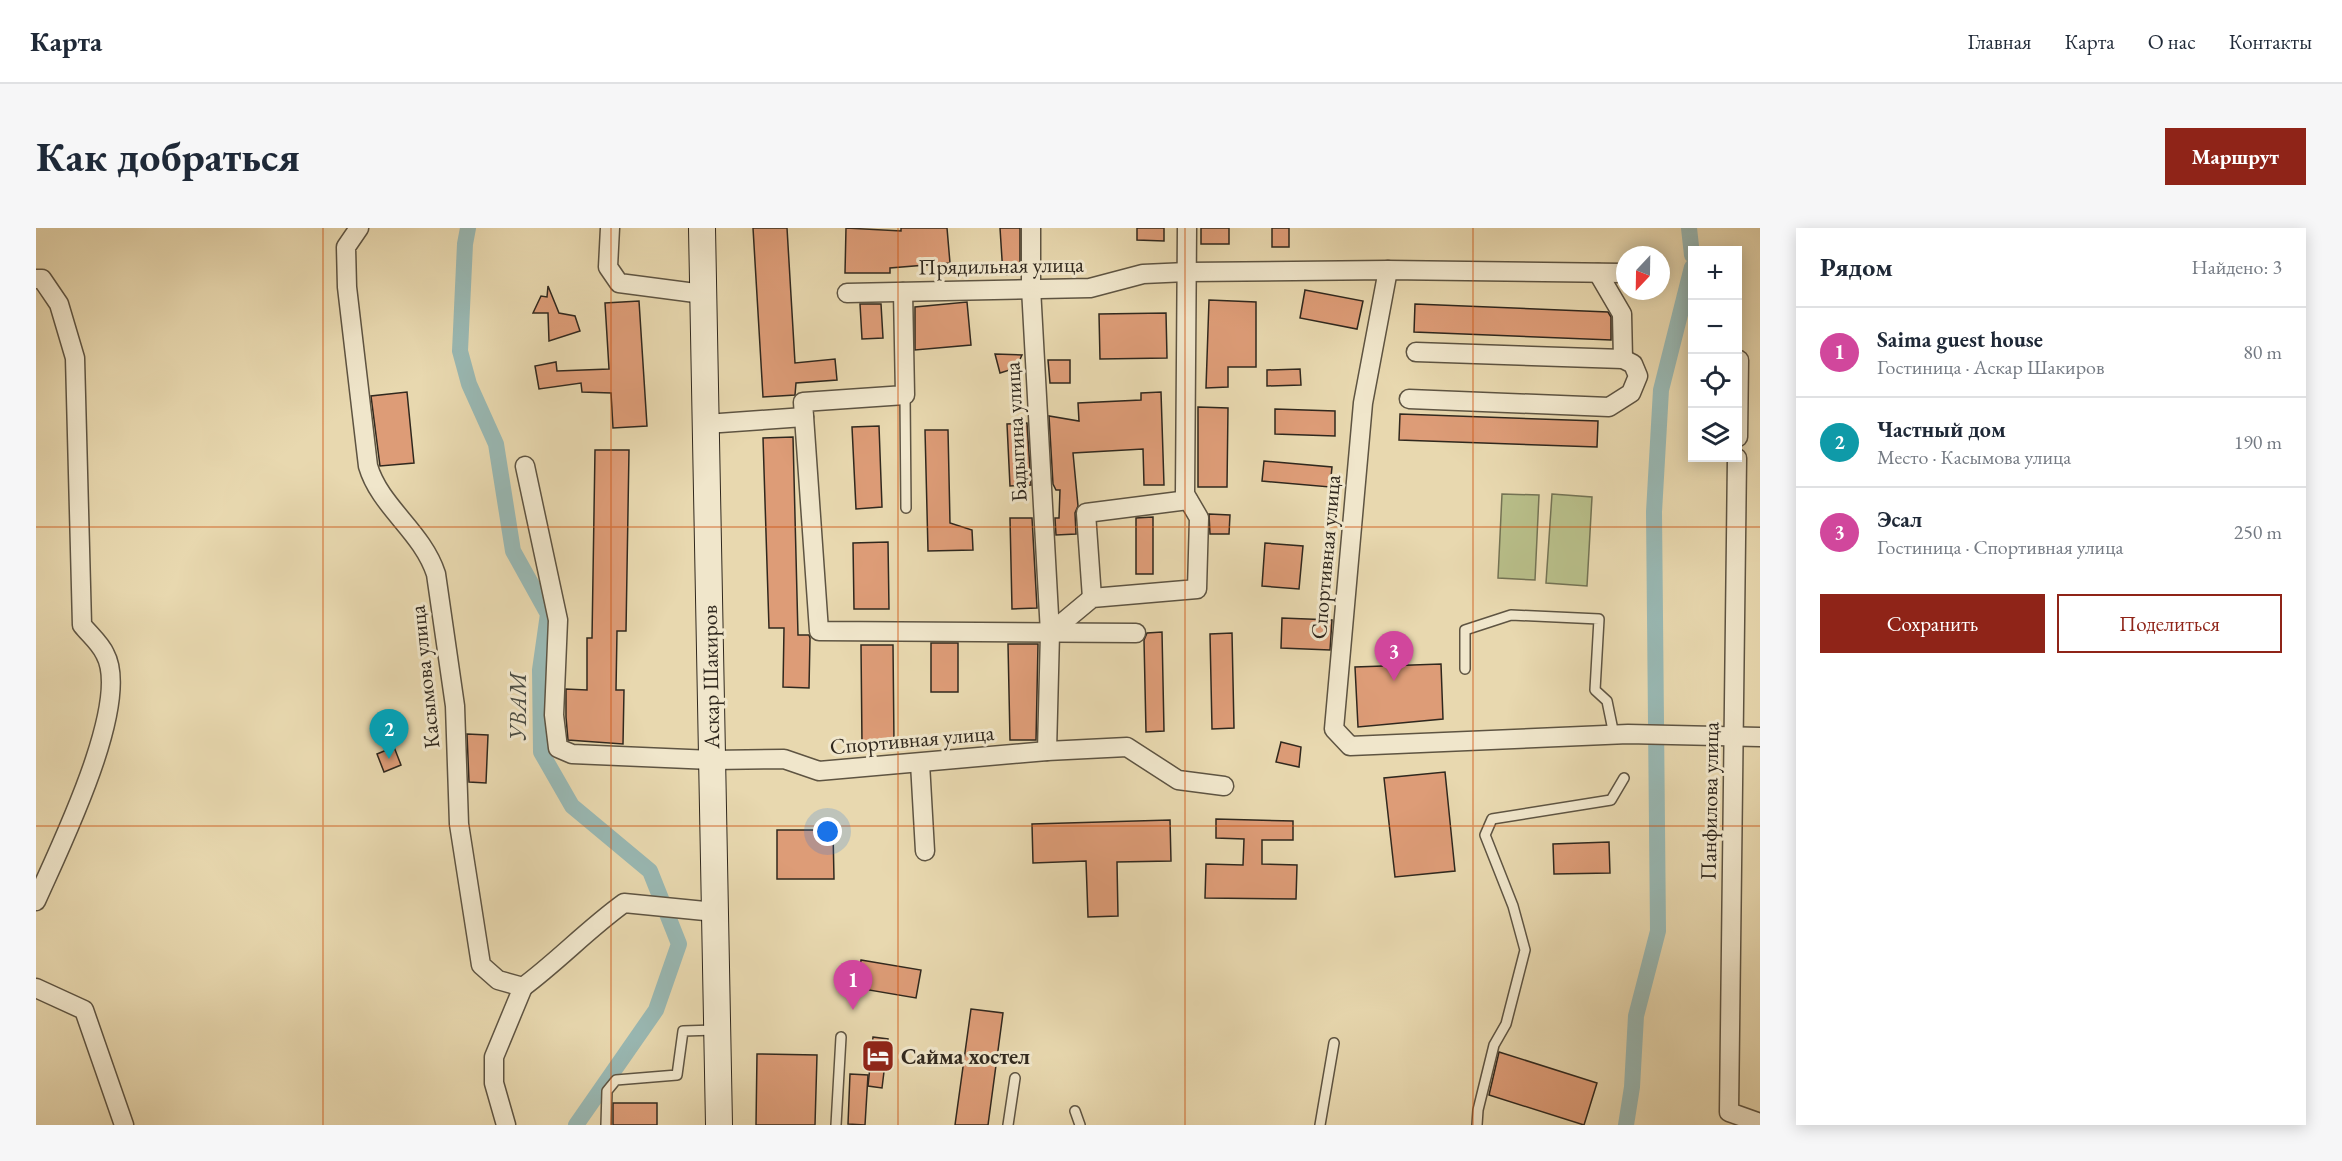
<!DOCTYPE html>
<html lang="ru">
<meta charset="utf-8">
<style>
:root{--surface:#fff;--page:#f6f6f7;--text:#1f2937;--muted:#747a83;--line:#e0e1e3;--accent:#8f2418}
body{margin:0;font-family:"EB Garamond",serif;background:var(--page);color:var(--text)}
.controls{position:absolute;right:18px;top:18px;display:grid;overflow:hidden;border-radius:0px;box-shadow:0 3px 15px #0003}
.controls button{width:54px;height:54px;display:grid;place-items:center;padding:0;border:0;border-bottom:2px solid var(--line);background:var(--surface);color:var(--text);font:30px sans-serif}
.compass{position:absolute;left:1580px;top:18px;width:54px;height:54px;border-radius:50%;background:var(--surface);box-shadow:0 3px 15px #0003;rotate:202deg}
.you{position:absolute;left:792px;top:604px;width:21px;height:21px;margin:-15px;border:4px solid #fff;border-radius:50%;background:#1a73e8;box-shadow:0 0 0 9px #1a73e833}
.badge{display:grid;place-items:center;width:39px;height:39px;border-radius:50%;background:var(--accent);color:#fff;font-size:20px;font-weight:700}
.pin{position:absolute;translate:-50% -50px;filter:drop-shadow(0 2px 3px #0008)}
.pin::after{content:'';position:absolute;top:32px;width:21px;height:18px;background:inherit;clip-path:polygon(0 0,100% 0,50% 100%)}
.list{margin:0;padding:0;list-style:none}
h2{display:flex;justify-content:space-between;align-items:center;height:78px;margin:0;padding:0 24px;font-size:26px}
h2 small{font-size:20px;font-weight:400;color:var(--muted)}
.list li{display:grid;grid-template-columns:39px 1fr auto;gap:18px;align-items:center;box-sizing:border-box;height:90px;padding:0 24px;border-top:2px solid var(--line)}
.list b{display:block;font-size:22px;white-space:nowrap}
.list p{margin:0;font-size:20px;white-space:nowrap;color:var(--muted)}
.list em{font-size:20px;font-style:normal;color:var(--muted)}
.actions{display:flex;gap:12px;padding:18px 24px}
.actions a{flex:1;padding:14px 0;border:2px solid var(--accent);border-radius:0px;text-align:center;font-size:21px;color:var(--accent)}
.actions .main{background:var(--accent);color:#fff}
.icon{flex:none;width:33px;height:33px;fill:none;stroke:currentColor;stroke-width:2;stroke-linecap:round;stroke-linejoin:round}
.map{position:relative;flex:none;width:1724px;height:897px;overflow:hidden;border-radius:0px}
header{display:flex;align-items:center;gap:36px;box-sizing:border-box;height:84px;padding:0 30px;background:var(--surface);border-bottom:2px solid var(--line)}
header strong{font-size:28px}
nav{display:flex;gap:33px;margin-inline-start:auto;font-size:21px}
.intro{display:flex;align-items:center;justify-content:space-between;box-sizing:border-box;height:144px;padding:0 36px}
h1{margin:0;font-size:42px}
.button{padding:15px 27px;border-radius:0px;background:var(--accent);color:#fff;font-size:21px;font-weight:700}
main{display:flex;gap:36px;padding:0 36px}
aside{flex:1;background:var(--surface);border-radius:0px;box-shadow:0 3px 15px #0003}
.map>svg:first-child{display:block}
</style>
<header>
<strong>Карта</strong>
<nav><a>Главная</a><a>Карта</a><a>О нас</a><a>Контакты</a></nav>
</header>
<div class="intro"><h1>Как добраться</h1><a class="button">Маршрут</a></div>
<main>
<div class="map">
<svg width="1724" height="897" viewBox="0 0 1724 897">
<rect width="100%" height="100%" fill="#e8d8af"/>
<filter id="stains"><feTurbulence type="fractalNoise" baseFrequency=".00333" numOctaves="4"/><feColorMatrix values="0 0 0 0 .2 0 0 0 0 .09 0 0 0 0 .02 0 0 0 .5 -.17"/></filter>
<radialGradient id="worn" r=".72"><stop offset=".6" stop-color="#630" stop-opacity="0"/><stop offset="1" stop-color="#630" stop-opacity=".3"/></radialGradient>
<g fill="#b8be89" stroke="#747354" stroke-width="1.5">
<polygon points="1466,266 1503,267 1499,352 1462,350"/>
<polygon points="1516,266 1556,269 1551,358 1510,355"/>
</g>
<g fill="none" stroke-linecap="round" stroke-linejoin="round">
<g stroke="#99b8b3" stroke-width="16">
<polyline points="432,0 429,16 424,123 433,156 460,216 477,323 512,386 504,442 505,524 536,578 614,643 643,716 620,782 540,897"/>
<polyline points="1653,0 1656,27"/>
<polyline points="1590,897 1596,859 1600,788 1622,703 1618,284 1625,162 1656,39"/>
</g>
</g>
<g fill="#dd9c77" stroke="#30281e" stroke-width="1.5">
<polygon points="717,0 751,0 759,135 799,131 801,152 760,155 759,167 727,169"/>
<polygon points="810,0 865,3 865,0 911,0 914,35 854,40 854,45 809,45"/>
<polygon points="964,0 984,0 984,46 967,47"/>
<polygon points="1101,0 1128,0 1128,13 1101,12"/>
<rect x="1165" y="0" width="28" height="16"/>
<rect x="1236" y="0" width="17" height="19"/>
<polygon points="512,58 523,85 539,88 544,103 513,113 512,85 497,85 505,68 511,69"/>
<polygon points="1269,62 1327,73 1321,101 1264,90"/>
<polygon points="1173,72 1220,74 1220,139 1192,139 1192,159 1170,160"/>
<polygon points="603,73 611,198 577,200 575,165 546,164 545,155 503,161 499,138 520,134 521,143 573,141 569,75"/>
<polygon points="931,74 935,117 879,122 879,79"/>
<polygon points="824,76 845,76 847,110 826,111"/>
<polygon points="1379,76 1572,84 1575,89 1575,112 1378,104"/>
<polygon points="1130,85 1131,130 1064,131 1063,86"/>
<polygon points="959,126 986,127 980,140 964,145"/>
<polygon points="1012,132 1034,132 1034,155 1014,155"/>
<polygon points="1264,141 1265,157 1231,158 1231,142"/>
<polygon points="371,164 378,235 344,238 335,168"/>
<polygon points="1125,164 1128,257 1108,257 1107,221 1037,225 1042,278 1039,285 1040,306 1020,307 1019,290 1023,290 1024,262 1020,262 1017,256 1013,188 1043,193 1042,175 1105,172 1105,165"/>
<polygon points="1162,179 1192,180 1191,259 1162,259"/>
<polygon points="1239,181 1299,183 1299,208 1239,206"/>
<polygon points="1364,186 1562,193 1561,219 1363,212"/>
<polygon points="991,195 995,257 974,258 971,196"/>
<polygon points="843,198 846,279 820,281 816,199"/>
<polygon points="889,202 912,202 914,295 936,302 937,322 892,323"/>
<polygon points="757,209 762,407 773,407 774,410 773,460 747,459 748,400 733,400 727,210"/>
<polygon points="559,222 593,222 590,403 581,403 580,462 588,462 587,516 532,512 530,489 530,461 551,462 551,410 556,410"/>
<polygon points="1228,233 1296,239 1294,259 1226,253"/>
<polygon points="1173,286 1194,287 1193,306 1174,306"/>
<polygon points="1117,289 1117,346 1100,346 1100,290"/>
<polygon points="974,290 996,290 1001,380 976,381"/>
<polygon points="852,314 853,381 818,381 817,315"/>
<polygon points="1229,315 1267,318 1263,361 1226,358"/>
<polygon points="1246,390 1296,392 1294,422 1245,420"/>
<polygon points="1126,404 1128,503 1110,504 1108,412 1111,405"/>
<polygon points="1196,405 1198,500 1176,501 1174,406"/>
<rect x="895" y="415" width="27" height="49"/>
<polygon points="972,416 1002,416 1000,512 974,512"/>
<polygon points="825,417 857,417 858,515 826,516"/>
<polygon points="1405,436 1407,491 1322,499 1319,439"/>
<polygon points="431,506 452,507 450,555 433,554"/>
<polygon points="1245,514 1265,519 1263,539 1240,534"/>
<polygon points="358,519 365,537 348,544 341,526"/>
<polygon points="1409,544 1419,643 1359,649 1348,550"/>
<polygon points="1180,591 1257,593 1257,612 1226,612 1226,636 1261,637 1260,671 1169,670 1170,636 1207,637 1208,611 1180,610"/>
<polygon points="1134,592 1135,633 1081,634 1082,688 1052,689 1050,633 997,635 996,596"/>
<polygon points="741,602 797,602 798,651 741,651"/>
<polygon points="1573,614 1574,645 1518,646 1517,616"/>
<polygon points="825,732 885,742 880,770 821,760"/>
<polygon points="935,781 967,785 952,897 919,897"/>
<polygon points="837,809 852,811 846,860 832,858"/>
<polygon points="1463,824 1561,855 1548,897 1453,867"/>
<polygon points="721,826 781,827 779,897 720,897"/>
<polygon points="814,846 832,847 829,897 812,896"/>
<rect x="577" y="875" width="44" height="22"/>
</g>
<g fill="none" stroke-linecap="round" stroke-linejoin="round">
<g stroke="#5e5442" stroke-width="12">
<g id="lane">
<polyline points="869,167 870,280"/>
<polyline points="1429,441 1429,402 1475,387 1563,391 1559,462 1571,473 1578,507"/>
<polyline points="1039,883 1044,897"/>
<polyline points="570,897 571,863 580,852 641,847 647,803 679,802"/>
<polyline points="800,897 805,809"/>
<polyline points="972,897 979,850"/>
<polyline points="1284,897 1298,815"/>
<polyline points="1441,897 1442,882 1458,817 1470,796 1489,722 1477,678 1449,607 1456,591 1575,572 1588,550"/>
</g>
</g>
<g stroke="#5e5442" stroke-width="21">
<g id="street">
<path d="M323,0L310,19L311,59L332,238C344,279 386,303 400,346L419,478L423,596L445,737L462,752L487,759C522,733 552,701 588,675L679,684"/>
<polyline points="574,0 572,39 583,55 667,66"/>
<polyline points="995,0 995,60 1014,405 1011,523"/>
<polyline points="1352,42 1327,175 1298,501 1314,518 1592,506 1724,509"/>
<polyline points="1562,45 1586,86 1587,131"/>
<path d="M0,51H6L23,76L39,130L46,397C53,406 64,415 69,426C96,475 22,623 0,673"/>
<polyline points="867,64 869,167 767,174 783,403 1100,405"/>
<polyline points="811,65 1054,60 1107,46 1151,44 1352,42 1587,45"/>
<polyline points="1373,171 1573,179 1595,165 1602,148 1597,136 1587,131 1380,124"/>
<polyline points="670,196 768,189"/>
<polyline points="1702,209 1703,132"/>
<polyline points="1701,230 1693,884 1724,895"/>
<polyline points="489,238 522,392 518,487 522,520 536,526 676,532 748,531 783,543 1011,523 1091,519 1142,552 1188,558"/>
<polyline points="1056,370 1050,285 1152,272"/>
<polyline points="1014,405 1056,370 1161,361 1163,290 1149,266 1151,0"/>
<polyline points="884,535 889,623"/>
<polyline points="0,760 48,782 88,897"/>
<polyline points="470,897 458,855 458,829 487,759"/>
</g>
</g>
<g stroke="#30281e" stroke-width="28">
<polyline id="secondary" points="666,0 683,897"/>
</g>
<use href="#lane" stroke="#f0e6cb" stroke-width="9"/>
<use href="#street" stroke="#f0e6cb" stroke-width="18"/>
<use href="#secondary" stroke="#f0e6cb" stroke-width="26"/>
</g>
<path fill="none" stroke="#cc520f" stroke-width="1.5" stroke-opacity="0.55" d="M287,0V897M575,0V897M862,0V897M1149,0V897M1437,0V897M0,299H1724M0,598H1724"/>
<defs>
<g id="hotel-square" transform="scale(1.725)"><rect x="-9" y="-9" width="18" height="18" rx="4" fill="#8f2418" stroke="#f0e6cb"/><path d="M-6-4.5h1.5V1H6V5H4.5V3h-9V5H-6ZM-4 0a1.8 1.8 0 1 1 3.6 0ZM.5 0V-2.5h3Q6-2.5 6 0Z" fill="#fff"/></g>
</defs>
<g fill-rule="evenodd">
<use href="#hotel-square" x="842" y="828"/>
</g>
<g text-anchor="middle" stroke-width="6" stroke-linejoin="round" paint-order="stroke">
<g font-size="22" fill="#30281e" stroke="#f0e6cb">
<text transform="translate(965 37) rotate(-1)" y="8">Прядильная улица</text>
<text transform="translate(979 204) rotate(-93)" y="8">Бадыгина улица</text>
<text transform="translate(1289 329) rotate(-85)" y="8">Спортивная улица</text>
<text transform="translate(388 449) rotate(-96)" y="8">Касымова улица</text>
<text transform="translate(674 449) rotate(-91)" y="8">Аскар Шакиров</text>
<text transform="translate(876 511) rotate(-5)" y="8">Спортивная улица</text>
<text transform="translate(1673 573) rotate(-89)" y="8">Панфилова улица</text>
</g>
<g font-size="22" font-weight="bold" fill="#30281e" stroke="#f0e6cb" text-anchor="start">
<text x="865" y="836">Сайма хостел</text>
</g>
<g font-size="24" font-style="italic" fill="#4a4c43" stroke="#f0e6cb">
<text transform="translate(482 479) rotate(-90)" y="8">УВАМ</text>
</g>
</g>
<rect width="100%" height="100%" filter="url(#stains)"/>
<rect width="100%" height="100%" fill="url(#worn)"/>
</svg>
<div class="controls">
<button>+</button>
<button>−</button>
<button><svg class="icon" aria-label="locate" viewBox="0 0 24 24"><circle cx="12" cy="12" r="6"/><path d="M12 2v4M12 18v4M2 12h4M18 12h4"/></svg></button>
<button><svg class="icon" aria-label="layers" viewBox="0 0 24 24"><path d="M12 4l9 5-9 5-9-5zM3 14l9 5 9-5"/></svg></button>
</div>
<svg class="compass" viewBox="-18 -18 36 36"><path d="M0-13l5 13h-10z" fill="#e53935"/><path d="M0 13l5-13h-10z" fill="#747a83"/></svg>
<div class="you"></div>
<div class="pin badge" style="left:817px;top:782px;background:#d1479c">1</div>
<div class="pin badge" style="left:353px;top:531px;background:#0f9aa8">2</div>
<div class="pin badge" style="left:1358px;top:453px;background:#d1479c">3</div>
</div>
<aside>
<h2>Рядом<small>Найдено: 3</small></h2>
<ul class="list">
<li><span class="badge" style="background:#d1479c">1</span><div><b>Saima guest house</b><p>Гостиница · Аскар Шакиров</p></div><em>80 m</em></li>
<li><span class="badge" style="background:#0f9aa8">2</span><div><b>Частный дом</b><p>Место · Касымова улица</p></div><em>190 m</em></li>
<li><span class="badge" style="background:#d1479c">3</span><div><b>Эсал</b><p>Гостиница · Спортивная улица</p></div><em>250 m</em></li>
</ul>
<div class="actions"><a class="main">Сохранить</a><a>Поделиться</a></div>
</aside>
</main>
